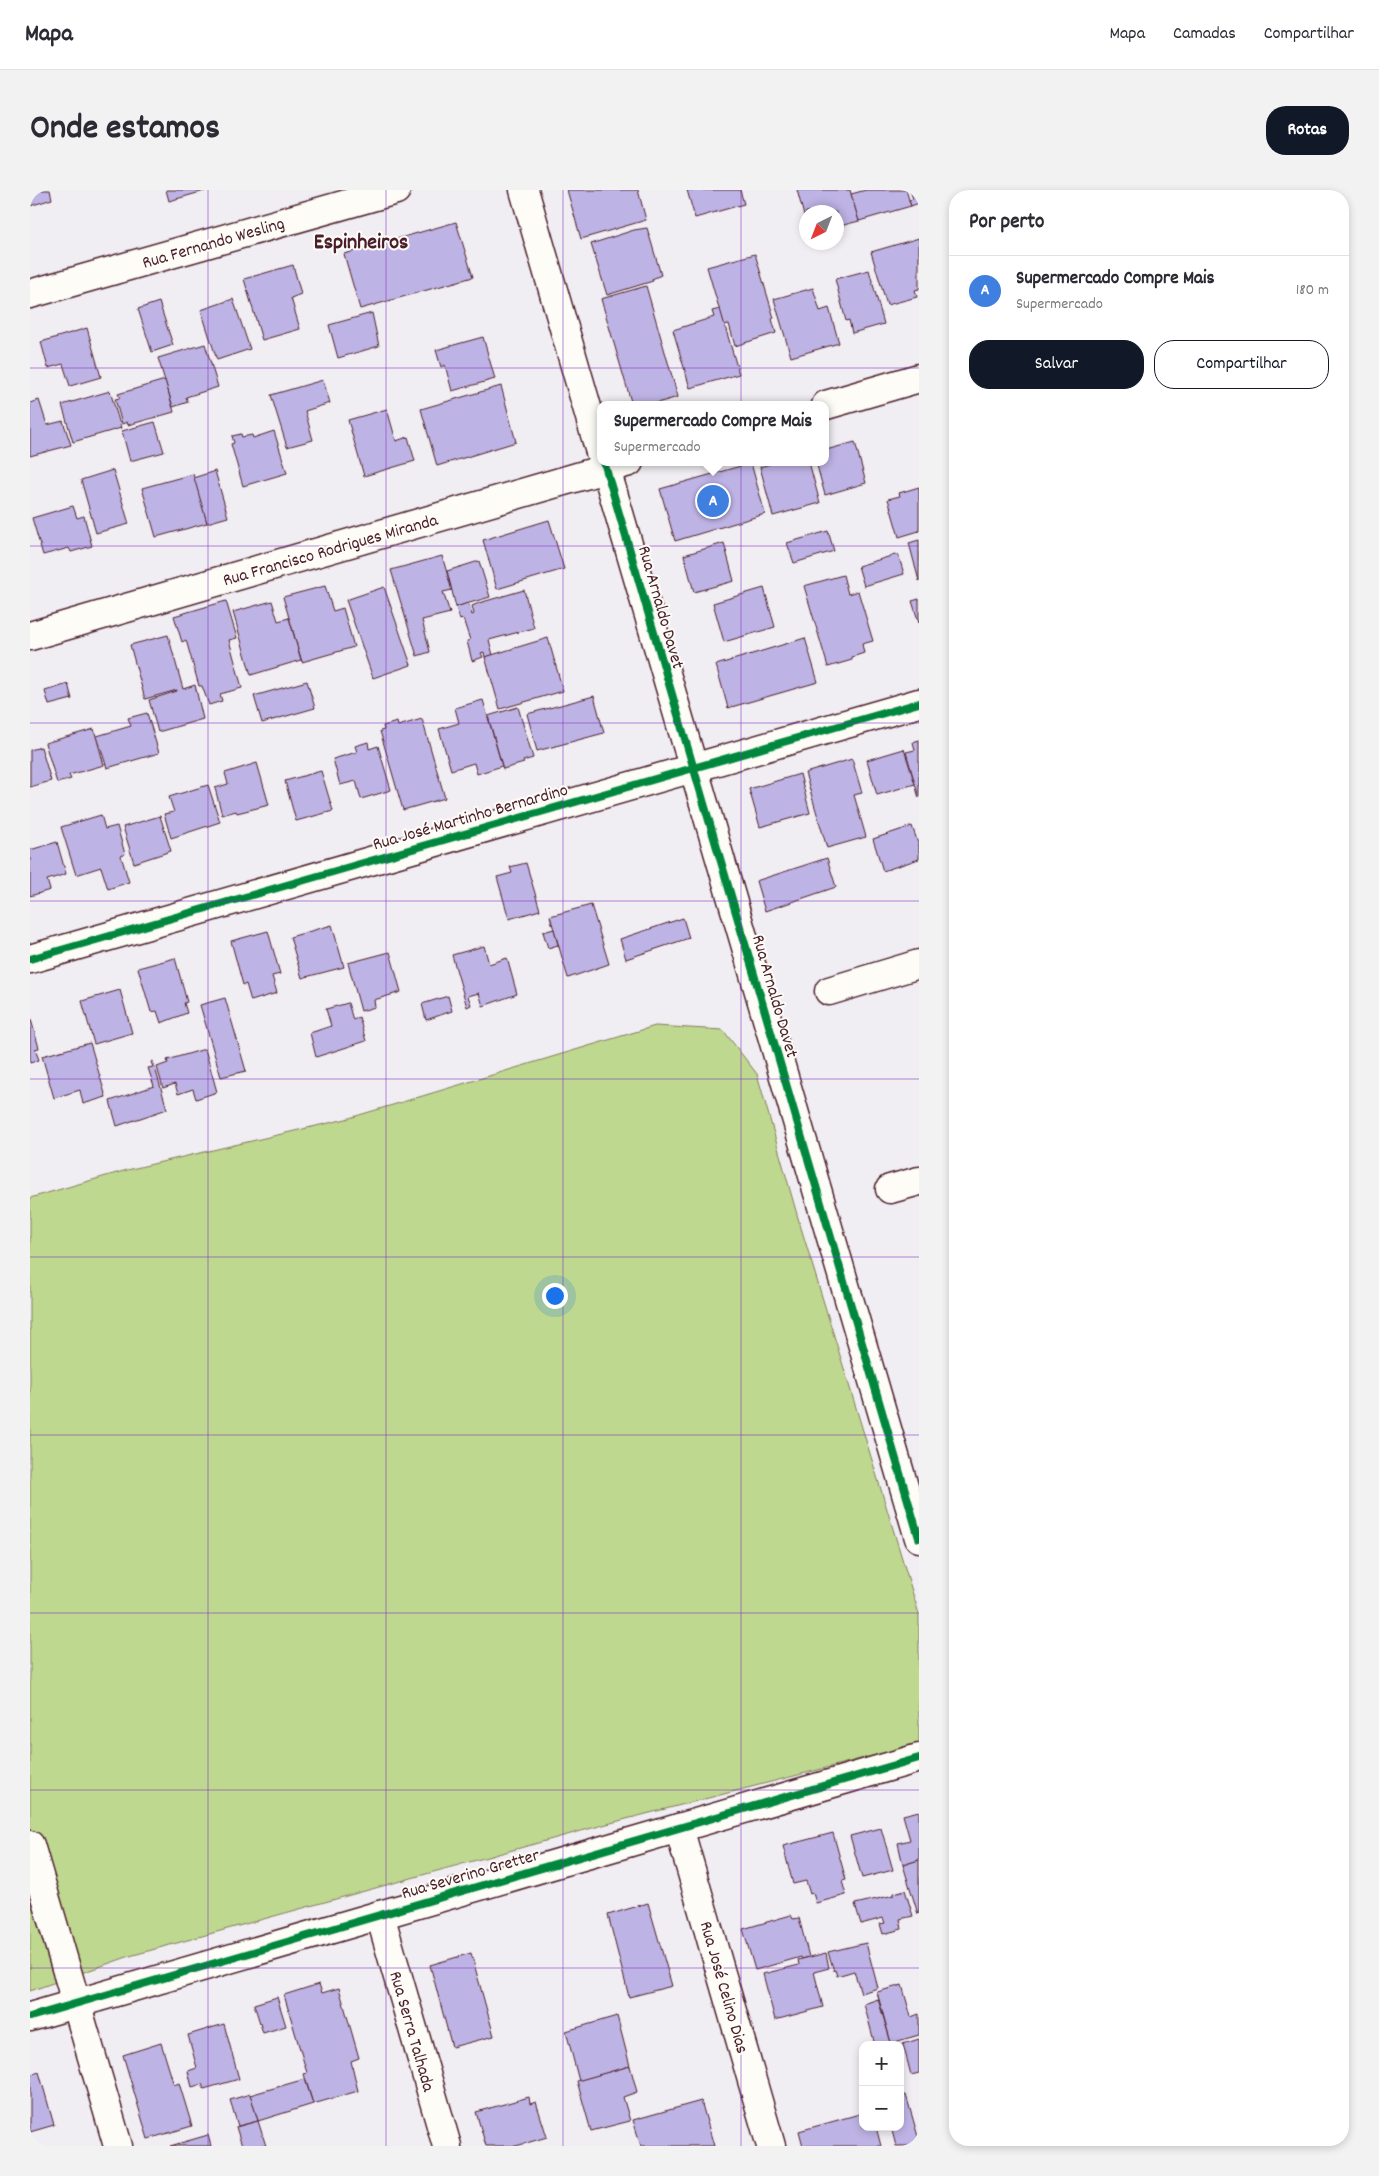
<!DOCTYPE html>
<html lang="pt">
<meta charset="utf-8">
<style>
:root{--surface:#fff;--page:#f2f2f3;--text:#2b2b33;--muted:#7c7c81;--line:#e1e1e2;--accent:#111827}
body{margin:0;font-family:Dekko,sans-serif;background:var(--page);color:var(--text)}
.controls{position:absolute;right:15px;bottom:15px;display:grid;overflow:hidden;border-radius:10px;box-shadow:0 2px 8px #0003}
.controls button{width:45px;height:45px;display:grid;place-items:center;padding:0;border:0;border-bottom:1px solid var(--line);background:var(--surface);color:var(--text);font:25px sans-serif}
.compass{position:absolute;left:769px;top:15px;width:45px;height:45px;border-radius:50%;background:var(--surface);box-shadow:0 2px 8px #0003;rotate:222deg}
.you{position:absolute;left:524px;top:1105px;width:18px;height:18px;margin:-12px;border:4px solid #fff;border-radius:50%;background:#1a73e8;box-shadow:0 0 0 8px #1a73e833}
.badge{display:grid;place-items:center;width:32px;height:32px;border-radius:50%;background:var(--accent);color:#fff;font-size:16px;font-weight:700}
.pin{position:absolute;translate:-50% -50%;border:2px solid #fff;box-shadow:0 1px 5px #0006}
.popup{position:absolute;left:567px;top:211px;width:232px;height:65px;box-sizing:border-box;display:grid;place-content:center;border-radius:10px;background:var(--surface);filter:drop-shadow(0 1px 4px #0005);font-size:16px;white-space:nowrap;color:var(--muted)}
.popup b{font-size:19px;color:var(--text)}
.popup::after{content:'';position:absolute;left:50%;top:100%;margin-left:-10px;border:10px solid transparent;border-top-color:var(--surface)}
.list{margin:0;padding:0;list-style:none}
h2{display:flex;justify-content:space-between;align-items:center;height:65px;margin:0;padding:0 20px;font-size:21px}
h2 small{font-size:16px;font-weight:400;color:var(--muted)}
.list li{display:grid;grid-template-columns:32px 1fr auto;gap:15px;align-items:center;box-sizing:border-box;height:70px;padding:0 20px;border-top:1px solid var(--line)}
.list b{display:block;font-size:19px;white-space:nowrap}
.list p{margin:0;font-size:16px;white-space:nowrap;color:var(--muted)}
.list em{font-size:16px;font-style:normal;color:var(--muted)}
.actions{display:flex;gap:10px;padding:15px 20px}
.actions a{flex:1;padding:11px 0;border:1px solid var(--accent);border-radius:20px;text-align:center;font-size:18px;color:var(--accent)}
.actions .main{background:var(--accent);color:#fff}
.map{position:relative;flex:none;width:889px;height:1956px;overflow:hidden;border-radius:20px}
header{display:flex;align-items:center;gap:30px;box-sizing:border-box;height:70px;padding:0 25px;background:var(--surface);border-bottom:1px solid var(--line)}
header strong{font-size:24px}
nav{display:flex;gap:28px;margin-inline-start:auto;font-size:18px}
.intro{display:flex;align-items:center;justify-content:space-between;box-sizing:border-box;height:120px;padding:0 30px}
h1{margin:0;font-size:35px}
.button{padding:12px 22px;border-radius:20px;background:var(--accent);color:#fff;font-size:18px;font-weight:700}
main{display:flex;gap:30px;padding:0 30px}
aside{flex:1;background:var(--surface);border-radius:20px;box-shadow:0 2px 8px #0003}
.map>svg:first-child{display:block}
</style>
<header>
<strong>Mapa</strong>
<nav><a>Mapa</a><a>Camadas</a><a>Compartilhar</a></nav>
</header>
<div class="intro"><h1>Onde estamos</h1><a class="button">Rotas</a></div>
<main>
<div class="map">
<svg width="889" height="1956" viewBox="0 0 889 1956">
<rect width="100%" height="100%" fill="#f0edf3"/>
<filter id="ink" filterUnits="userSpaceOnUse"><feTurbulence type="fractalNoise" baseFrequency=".02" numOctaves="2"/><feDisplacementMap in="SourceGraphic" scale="10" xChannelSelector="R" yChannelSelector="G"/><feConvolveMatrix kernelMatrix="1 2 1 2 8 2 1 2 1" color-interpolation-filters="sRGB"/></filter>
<g filter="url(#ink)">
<polygon fill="#bed88f" stroke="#847c5d" points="625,836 693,840 727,884 768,1028 889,1424 889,1554 573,1635 100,1766 0,1801 0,1008 97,980 316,929"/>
<g fill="#beb3e5" stroke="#4a1f2b">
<polygon points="0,0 20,0 22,9 0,16"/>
<polygon points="136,0 178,0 139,11"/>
<polygon points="537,0 608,0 616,30 551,49"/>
<polygon points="657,0 710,0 714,14 665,28"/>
<polygon points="767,0 820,0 829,31 806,37 806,22 776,22 776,33"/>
<polygon points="836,0 876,0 881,16 829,31 821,4"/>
<polygon points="880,0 889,0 889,13 881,16 879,10 883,9"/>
<polygon points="426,32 443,87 330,119 314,64"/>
<polygon points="617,38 631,85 622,89 623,91 577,105 561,54 604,40"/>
<polygon points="889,48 889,99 885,100 887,107 857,115 841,62"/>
<polygon points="725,64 744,128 742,129 746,143 705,156 699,134 694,135 677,77"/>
<polygon points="263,75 271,104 261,108 270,139 232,150 214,89"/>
<polygon points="839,80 854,134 822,143 819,130 816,131 805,89"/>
<polygon points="616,96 648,207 620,215 602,215 571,109"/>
<polygon points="783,98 790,121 799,118 809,153 761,167 744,109"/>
<polygon points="203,109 220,159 187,170 171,120"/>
<polygon points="129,112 143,155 122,162 108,119"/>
<polygon points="690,119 709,184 660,198 643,140 684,127 682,121"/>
<polygon points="342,123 349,156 308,168 299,135"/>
<polygon points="57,138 71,187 40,196 33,174 18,178 11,152"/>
<polygon points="453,147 465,189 422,201 415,175 411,177 406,160"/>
<polygon points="175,154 188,197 156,207 158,212 143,217 128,168"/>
<polygon points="135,190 144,222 98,235 97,232 92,234 85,209 90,208 88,204"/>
<polygon points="293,190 300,213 275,221 283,250 257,257 241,205"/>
<polygon points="471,196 486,252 407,276 391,219"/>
<polygon points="80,201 91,238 43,252 32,215"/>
<polygon points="9,210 17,235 33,231 41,255 0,266 0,213"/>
<polygon points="357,219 366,251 378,247 385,271 334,286 318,230"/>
<polygon points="125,232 134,262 100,271 92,241"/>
<polygon points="244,241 257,283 213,296 201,254 204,253 202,246 211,244 212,247 222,245 223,248"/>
<polygon points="825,252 836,293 795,305 786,272 796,272 796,260"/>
<polygon points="746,272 779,272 790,313 743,326 730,277"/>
<polygon points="721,273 735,324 645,351 630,299"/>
<polygon points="83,280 99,334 66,343 51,290"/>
<polygon points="185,281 198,327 177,333 163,288"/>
<polygon points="163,284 177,333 126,347 112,298"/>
<polygon points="889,297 889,341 869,347 858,309 870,306 869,303"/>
<polygon points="43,316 47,328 54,326 62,356 41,362 39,358 13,365 2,328"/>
<polygon points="519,330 534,379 467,399 453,350"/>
<polygon points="798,341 804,361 764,373 757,353"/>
<polygon points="889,350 889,391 879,353"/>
<polygon points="694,353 704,391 664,402 654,365"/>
<polygon points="868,364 874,384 834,396 828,376"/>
<polygon points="412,366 422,400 413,402 420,423 392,430 400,462 387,466 361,380"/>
<polygon points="449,371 460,407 426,417 417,381"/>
<polygon points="813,385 818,404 828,401 843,451 832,454 834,463 822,467 822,470 798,477 774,396"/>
<polygon points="295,396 303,421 313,418 324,457 272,472 253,407"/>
<polygon points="354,397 381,475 343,488 316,410"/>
<polygon points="734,398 745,437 694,452 683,413"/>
<polygon points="494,400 504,438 459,450 463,465 455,467 454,462 451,463 453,467 442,471 437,451 440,450 433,429 430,430 426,417 438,413 442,425 444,424 442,416 449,413"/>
<polygon points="889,409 889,433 882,411"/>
<polygon points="196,411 207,448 199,450 212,498 190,504 192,511 179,515 172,496 169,496 156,450 152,452 144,426"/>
<polygon points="242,411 248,431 259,428 271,470 221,485 203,422"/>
<polygon points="138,445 153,499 165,495 173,529 128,542 119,510 147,501 147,500 115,509 100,455"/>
<polygon points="518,448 533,501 470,519 455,467"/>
<polygon points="775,448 788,492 698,518 686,475"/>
<polygon points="277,491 285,518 232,533 224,506"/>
<polygon points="38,494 42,509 19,515 15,501"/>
<polygon points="564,506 574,543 507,561 497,524"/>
<polygon points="453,510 472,576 447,584 444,573 421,580 409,539 429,533 425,518"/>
<polygon points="488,517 503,568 493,571 494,573 473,579 458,526"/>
<polygon points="117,523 129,563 77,578 67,546 101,536 98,528"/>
<polygon points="392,529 415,608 373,620 350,541 354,540 353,536 367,532 368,536"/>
<polygon points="64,539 74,575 39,585 41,589 27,593 15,553"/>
<polygon points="889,550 889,608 876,562 885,560 883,552"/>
<polygon points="338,552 339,559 348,556 361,600 331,609 326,591 310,595 303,569 327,562 325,556"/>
<polygon points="11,557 21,591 0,597 0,560"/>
<polygon points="874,559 885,594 847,605 837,570"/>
<polygon points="822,569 832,603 824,605 836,647 797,658 775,583"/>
<polygon points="227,573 239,615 207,623 206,621 192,625 185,598 198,594 195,583"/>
<polygon points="291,581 303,621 266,631 255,591"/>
<polygon points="770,584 780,623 730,637 719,599"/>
<polygon points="178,595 190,632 141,648 134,624 144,622 139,607"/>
<polygon points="71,625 75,639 87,636 95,664 91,666 99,692 78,699 71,677 46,685 31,637"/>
<polygon points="130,626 141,661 104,673 93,637"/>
<polygon points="882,636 889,656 889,669 853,681 843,649"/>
<polygon points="27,652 36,684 17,690 20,700 0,706 0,660"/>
<polygon points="797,668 806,697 735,721 726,691"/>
<polygon points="496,673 510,720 479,729 467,687 482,683 480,677"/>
<polygon points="561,715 579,774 538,788 520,726"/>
<polygon points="653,728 659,748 596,769 590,749"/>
<polygon points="302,735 314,777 272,788 260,747"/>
<polygon points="524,739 528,755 518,758 513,742"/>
<polygon points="238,741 250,784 242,786 247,803 221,811 216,794 213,795 201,751"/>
<polygon points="454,756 459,774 477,768 487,804 453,816 449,803 438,806 441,815 437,817 422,765"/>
<polygon points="360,762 371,802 344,810 345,817 331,821 318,773"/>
<polygon points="145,768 157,812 154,813 157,823 131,833 127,821 121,822 108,778"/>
<polygon points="90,800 102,843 64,854 52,811"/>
<polygon points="418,806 422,821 396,830 392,814"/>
<polygon points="195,808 216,881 191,887 170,815"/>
<polygon points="318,813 323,830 329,827 336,851 286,867 280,843 301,836 296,819"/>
<polygon points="0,826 9,858 5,859 9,870 0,873"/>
<polygon points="60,853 76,907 53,914 50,900 24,908 12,866"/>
<polygon points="175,859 187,902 166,909 163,899 148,904 145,894 133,898 127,877 138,873 137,870"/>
<polygon points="123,871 137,919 87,936 80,911 124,896 118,878 123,877 121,872"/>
<polygon points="889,1621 889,1670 873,1675 868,1653 880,1650 873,1625"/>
<polygon points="851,1638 863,1680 832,1688 820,1646"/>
<polygon points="803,1643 816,1690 812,1691 816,1705 786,1713 783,1703 780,1704 776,1691 763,1694 753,1656"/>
<polygon points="889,1670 889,1723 888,1724 873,1675"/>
<polygon points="875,1700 883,1726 870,1729 872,1739 853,1744 850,1734 855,1733 853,1728 831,1734 825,1714 864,1705 864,1703"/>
<polygon points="618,1713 642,1796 599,1807 578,1725"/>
<polygon points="761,1725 763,1729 769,1728 779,1767 772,1769 771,1767 725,1780 713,1739"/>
<polygon points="836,1753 848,1798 831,1803 824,1781 807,1786 805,1780 804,1781 798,1762"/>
<polygon points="441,1763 464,1846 422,1857 400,1775"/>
<polygon points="796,1763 799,1778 784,1782 793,1817 745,1830 733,1784 769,1775 768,1770"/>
<polygon points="289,1794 292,1803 309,1798 329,1868 321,1871 328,1901 283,1914 274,1884 277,1883 254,1805"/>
<polygon points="872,1795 881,1827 889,1824 889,1845 861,1853 847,1802"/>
<polygon points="247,1807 256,1836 233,1843 224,1814"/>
<polygon points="848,1809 861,1853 861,1855 845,1855 834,1814"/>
<polygon points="587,1826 600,1876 549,1891 536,1841"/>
<polygon points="194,1834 209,1889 174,1899 172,1894 162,1897 158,1881 167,1878 158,1845"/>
<polygon points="889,1849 889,1883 881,1885 873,1854"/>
<polygon points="131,1853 144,1895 149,1893 162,1936 118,1949 93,1865"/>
<polygon points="600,1876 607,1902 593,1907 600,1931 561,1941 547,1891"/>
<polygon points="9,1882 24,1935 0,1942 0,1885"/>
<polygon points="275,1889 283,1914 228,1931 220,1905"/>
<polygon points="220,1904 228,1931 208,1936 200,1910"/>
<polygon points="876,1905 889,1950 889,1956 866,1956 861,1937 870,1937 870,1906"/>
<polygon points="499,1907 500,1914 506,1912 517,1947 486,1956 456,1956 446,1922"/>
<polygon points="671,1911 684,1956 611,1956 603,1930"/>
<polygon points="833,1923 833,1937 846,1937 851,1956 773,1956 769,1941"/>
<polygon points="228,1931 236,1956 212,1956 206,1937"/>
<polygon points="178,1945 181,1956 140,1956"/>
</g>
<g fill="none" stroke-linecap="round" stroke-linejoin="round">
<g stroke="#4a1f2b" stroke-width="31">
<g id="minor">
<polyline points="494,0 570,262"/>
<polyline points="0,104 366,0"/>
<polyline points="796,215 889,188"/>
<polyline points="574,272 889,1348"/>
<polyline points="0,446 599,272"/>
<polyline points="0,769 889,513"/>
<polyline points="799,801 889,774"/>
<polyline points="860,999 889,991"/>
<polyline points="649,1638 741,1956"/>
<polyline points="0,1655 88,1956"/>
<polyline points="350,1725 417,1956"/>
<polyline points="0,1827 889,1568"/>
</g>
</g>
<use href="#minor" stroke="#fdfcf7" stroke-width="28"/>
<g stroke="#fdfcf7" stroke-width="11">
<g id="cycleway">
<polyline points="574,272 889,1348"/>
<polyline points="0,769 889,513"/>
<polyline points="0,1827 889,1568"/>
</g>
</g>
<use href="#cycleway" stroke="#00873e" stroke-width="8"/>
</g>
</g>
<path fill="none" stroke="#7b2cbf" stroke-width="1" stroke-opacity="0.55" d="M178,0V1956M356,0V1956M533,0V1956M711,0V1956M0,178H889M0,356H889M0,533H889M0,711H889M0,889H889M0,1067H889M0,1245H889M0,1423H889M0,1600H889M0,1778H889"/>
<g text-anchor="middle" stroke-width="4" stroke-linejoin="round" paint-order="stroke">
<g font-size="18" fill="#4a1f2b" stroke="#fdfcf7">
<text transform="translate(183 52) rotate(-16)" y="6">Rua Fernando Wesling</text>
<text transform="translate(300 359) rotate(-16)" y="6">Rua Francisco Rodrigues Miranda</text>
<text transform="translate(632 417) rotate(74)" y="6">Rua Arnaldo Davet</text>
<text transform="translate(440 626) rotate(-16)" y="6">Rua José Martinho Bernardino</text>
<text transform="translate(746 806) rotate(74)" y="6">Rua Arnaldo Davet</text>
<text transform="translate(440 1683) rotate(-16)" y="6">Rua Severino Gretter</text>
<text transform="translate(695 1797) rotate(74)" y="6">Rua José Celino Dias</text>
<text transform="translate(383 1841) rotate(74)" y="6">Rua Serra Talhada</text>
</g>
<g font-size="22" font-weight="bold" fill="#4a1f2b" stroke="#fdfcf7">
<text x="331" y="58">Espinheiros</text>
</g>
</g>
</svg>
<div class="controls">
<button>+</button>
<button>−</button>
</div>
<svg class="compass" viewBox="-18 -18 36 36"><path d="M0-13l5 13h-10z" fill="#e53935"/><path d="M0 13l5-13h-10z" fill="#7c7c81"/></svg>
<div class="you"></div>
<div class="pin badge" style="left:683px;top:311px;background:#3f7fe0">A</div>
<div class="popup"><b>Supermercado Compre Mais</b>Supermercado</div>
</div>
<aside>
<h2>Por perto<small></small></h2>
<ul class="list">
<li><span class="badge" style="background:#3f7fe0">A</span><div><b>Supermercado Compre Mais</b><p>Supermercado</p></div><em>180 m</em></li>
</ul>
<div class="actions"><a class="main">Salvar</a><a>Compartilhar</a></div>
</aside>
</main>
